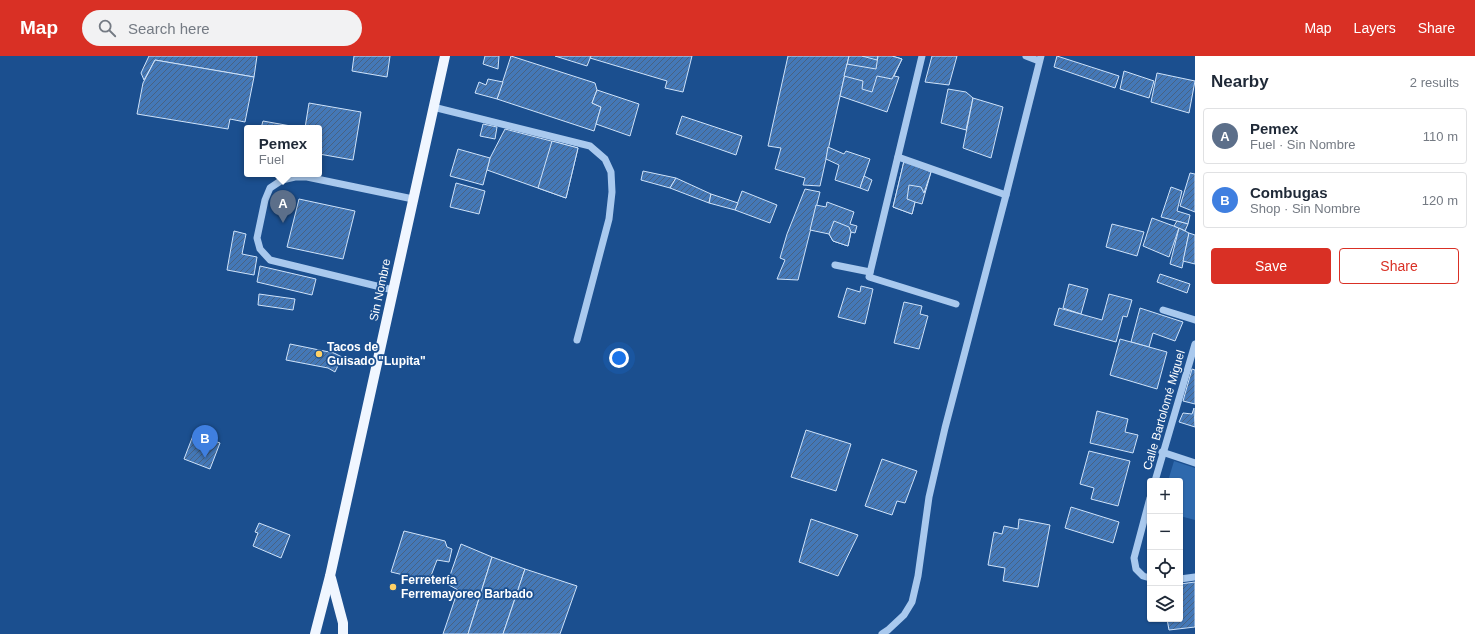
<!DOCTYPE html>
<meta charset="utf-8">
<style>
:root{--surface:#fff;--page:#f2f2f3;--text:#1f2937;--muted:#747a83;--line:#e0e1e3;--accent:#d93025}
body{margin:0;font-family:Arial,sans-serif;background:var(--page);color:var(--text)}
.controls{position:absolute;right:12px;bottom:12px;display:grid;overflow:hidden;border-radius:4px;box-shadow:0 1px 3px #0004}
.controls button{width:36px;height:36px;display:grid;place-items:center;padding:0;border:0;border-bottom:1px solid var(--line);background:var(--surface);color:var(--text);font:20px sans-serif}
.you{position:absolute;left:619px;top:302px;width:14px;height:14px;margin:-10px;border:3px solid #fff;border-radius:50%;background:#1a73e8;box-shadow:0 0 0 6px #1a73e833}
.badge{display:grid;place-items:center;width:26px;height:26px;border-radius:50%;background:var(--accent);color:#fff;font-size:13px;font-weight:700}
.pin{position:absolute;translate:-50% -33px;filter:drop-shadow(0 1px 2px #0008)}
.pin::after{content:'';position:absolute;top:21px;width:14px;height:12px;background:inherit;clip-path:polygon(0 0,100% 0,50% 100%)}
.popup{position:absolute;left:244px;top:69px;width:78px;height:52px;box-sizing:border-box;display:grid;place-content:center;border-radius:4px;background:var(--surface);filter:drop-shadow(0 1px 3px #0005);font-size:13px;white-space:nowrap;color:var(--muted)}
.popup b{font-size:15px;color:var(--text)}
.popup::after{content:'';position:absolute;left:50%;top:100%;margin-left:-8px;border:8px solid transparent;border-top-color:var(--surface)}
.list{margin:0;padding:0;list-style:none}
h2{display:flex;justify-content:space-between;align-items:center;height:52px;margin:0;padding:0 16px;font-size:17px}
h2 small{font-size:13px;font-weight:400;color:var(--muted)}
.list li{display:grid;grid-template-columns:26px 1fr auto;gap:12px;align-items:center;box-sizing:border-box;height:56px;margin:0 8px 8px;padding:0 8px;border:1px solid var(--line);border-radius:4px}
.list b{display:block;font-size:15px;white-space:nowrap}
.list p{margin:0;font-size:13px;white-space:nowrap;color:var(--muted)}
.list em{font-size:13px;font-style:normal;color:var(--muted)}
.actions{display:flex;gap:8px;padding:12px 16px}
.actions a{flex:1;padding:9px 0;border:1px solid var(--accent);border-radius:4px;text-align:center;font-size:14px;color:var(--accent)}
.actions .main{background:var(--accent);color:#fff}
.icon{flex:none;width:22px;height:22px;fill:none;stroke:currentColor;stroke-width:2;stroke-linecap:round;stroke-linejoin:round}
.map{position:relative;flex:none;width:1195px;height:578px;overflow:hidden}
header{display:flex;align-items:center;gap:24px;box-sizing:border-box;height:56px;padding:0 20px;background:var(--accent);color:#fff}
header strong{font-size:19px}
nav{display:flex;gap:22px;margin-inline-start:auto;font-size:14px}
.search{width:280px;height:36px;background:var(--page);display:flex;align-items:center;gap:10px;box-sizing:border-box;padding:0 14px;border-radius:22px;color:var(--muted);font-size:15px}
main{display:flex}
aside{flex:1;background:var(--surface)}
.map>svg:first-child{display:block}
</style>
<header>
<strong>Map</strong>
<div class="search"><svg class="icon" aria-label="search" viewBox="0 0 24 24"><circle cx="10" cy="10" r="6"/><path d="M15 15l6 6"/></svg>Search here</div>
<nav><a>Map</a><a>Layers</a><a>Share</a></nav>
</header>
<main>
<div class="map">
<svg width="1195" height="578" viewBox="0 0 1195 578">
<defs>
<pattern id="building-hatch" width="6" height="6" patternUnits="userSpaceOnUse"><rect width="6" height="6" fill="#4478b7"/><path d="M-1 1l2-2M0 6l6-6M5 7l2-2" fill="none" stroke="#486282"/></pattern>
</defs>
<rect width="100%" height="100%" fill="#1b4f8f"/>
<polygon fill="#2e69ad" points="1174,405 1195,412 1195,464 1180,460 1180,425 1168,425"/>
<g fill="url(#building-hatch)" stroke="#cfe3fa">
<polygon points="149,0 257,0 254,21 155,4 144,24 141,17"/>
<polygon points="354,0 390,0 387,21 352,15"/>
<polygon points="485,0 499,0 498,13 483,8"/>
<polygon points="511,0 595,27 597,34 592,47 601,51 594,75 497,43"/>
<polygon points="555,0 591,0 587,10"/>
<polygon points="591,0 692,0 683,36 665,32 667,25 590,2"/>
<polygon points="788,0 849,0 820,130 803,129 805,122 775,113 781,92 768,90"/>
<polygon points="849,0 892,0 902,3 894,20 899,21 887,56 840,40"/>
<polygon points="862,0 878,0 877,4"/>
<polygon points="878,0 892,0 902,3 892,23 877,20 872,36 862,33 863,25 844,20 847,8 876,13"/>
<polygon points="932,0 957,0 949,29 925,26"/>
<polygon points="1057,0 1119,20 1115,32 1054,11"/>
<polygon points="155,4 254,21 245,66 230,63 228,73 137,58 143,27"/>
<polygon points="1124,15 1154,25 1149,42 1120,33"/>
<polygon points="1157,17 1195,25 1189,57 1151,46"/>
<polygon points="488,23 503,26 497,43 475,37 479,26 486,29"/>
<polygon points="948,33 966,36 973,42 966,74 941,67"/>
<polygon points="597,34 639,48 630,80 596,68 601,51 592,47"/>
<polygon points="973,42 1003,51 991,102 963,92"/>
<polygon points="309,47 361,56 353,104 319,98 319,72 305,72"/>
<polygon points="682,60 742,80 736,99 676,78"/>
<polygon points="263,65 302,72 261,72"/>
<polygon points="483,68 497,71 495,83 480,80"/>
<polygon points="505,73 578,92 566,142 487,114 490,102"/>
<polygon points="552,85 578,92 566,142 538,132"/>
<polygon points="828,91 844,98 846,95 870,103 860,132 835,124 839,109 826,103"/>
<polygon points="458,93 490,102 483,129 450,120"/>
<polygon points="904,105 931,116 922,148 915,146 912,158 893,151"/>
<polygon points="904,105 931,116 924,137 921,131 909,129 907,143 915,146 912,158 893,151"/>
<polygon points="643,115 676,122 670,132 641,124"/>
<polygon points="1190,117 1195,118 1195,156 1180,150"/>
<polygon points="864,120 872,124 868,135 860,132"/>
<polygon points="676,122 711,138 709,147 670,132"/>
<polygon points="456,127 485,135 479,158 450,151"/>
<polygon points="1171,131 1182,135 1177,155 1190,159 1188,168 1161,161"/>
<polygon points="805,133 820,136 798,224 777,223 785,204 780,202 787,178"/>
<polygon points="742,135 777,149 770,167 735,154"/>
<polygon points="711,138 738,147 735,154 709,147"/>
<polygon points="299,143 355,155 343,203 287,191"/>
<polygon points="827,146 854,156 850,168 857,170 855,177 851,176 848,190 833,185 829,178 810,174 816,149 826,151"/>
<polygon points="1152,162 1179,172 1169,201 1143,190"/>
<polygon points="834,165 849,171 851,176 848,190 833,185 829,178"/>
<polygon points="1177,165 1188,168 1185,175 1174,170"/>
<polygon points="1112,168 1144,176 1137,200 1106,191"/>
<polygon points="1179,172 1189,177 1182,212 1170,208"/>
<polygon points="234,175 246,178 242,198 257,201 254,219 227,214"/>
<polygon points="1189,177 1195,179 1195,208 1183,205"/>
<polygon points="260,210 316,223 312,239 257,226"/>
<polygon points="1160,218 1190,228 1187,237 1157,226"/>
<polygon points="1069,228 1088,233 1081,258 1063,252"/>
<polygon points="861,230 873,233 865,268 838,261 847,232 860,236"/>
<polygon points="259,238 295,243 293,254 258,249"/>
<polygon points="1109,238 1132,244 1127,261 1123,260 1116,286 1054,269 1059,252 1102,264"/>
<polygon points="904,246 922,250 920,258 928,260 919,293 894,287"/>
<polygon points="1140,252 1183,266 1175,285 1153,277 1149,291 1131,286"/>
<polygon points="1120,283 1167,296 1157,333 1110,319"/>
<polygon points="290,288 334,297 342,301 335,316 328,312 286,304"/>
<polygon points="1192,313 1195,314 1195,348 1183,345"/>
<polygon points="1194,352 1195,371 1179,366 1183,357 1192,358"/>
<polygon points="1097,355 1128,363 1125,376 1138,379 1133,397 1090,387"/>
<polygon points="806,374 851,388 836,435 791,421"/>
<polygon points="194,377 220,387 210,413 184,403"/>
<polygon points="1089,395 1130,405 1118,450 1091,443 1094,432 1080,428"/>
<polygon points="882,403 917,415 905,447 897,445 892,459 865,450"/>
<polygon points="1071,451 1119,466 1113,487 1065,472"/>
<polygon points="811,463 858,479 838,520 799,506"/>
<polygon points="1019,463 1050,469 1038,531 1003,525 1005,512 988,509 994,476 1002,478 1004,470 1018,473"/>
<polygon points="259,467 290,479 281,502 253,490 258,477 255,476"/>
<polygon points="404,475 445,485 447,491 452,493 449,506 437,504 429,525 391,516"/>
<polygon points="461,488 492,501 468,578 443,578 458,534 447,528"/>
<polygon points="492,501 525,513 503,578 468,578"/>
<polygon points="525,513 577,530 560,578 503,578"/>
<polygon points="1195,526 1195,571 1169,574 1167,563 1180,563 1180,528"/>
</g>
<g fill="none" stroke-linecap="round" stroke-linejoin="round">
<g stroke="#a9c9ee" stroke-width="7">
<polyline points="922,0 869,221 956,248"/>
<polyline points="1026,0 1039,5"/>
<polyline points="433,51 590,90 605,103 611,116 612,136 609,163 577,284"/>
<polyline points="898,101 1006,139"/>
<polyline points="835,209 870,216"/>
<polyline points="393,234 270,204 260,193 257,182 265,144 270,132 282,124 295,121 307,121 413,143"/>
<polyline points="1163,254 1195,264"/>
<polyline points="1162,396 1195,407"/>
<polyline points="1155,425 1195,288"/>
<polyline points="1150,442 1134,502 1136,513 1143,520 1150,522"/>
<polyline points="1180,523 1195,521"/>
<polyline points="882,578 888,574 904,559 912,546 918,520 929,441 945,372 1006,139 1041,0"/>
</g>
<g stroke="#f0f6ff" stroke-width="10">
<polyline points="331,522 343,567 343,578"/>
<polyline points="315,578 330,520 445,0"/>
</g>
</g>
<g fill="#ffd166" stroke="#1b4f8f" stroke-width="1.5">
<circle cx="319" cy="298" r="4"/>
<circle cx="393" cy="531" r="4"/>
</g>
<g text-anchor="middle" stroke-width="3.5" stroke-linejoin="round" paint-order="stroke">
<g font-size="12" fill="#fff" stroke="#1b4f8f">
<text transform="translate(380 234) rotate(-78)" y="4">Sin Nombre</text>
<text transform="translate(1164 354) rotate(-74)" y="4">Calle Bartolomé Miguel</text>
</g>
<g font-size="12" font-weight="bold" fill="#fff" stroke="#1b4f8f" text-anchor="start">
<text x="327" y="295">Tacos de<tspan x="327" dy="14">Guisado "Lupita"</tspan></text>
<text x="401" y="528">Ferretería<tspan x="401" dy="14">Ferremayoreo Barbado</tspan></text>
</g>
</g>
</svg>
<div class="controls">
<button>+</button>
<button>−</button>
<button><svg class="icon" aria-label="locate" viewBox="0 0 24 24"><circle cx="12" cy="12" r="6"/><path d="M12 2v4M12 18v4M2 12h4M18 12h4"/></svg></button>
<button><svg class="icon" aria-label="layers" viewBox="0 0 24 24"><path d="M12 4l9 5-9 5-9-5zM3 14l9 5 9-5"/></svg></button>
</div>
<div class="you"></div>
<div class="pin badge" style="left:283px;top:167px;background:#5c6f8a">A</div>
<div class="popup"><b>Pemex</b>Fuel</div>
<div class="pin badge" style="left:205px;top:402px;background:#3f7fe0">B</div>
</div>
<aside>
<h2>Nearby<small>2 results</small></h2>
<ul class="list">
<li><span class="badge" style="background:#5c6f8a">A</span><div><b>Pemex</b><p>Fuel · Sin Nombre</p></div><em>110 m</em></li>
<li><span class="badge" style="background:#3f7fe0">B</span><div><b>Combugas</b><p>Shop · Sin Nombre</p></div><em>120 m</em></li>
</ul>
<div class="actions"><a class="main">Save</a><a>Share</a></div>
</aside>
</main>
